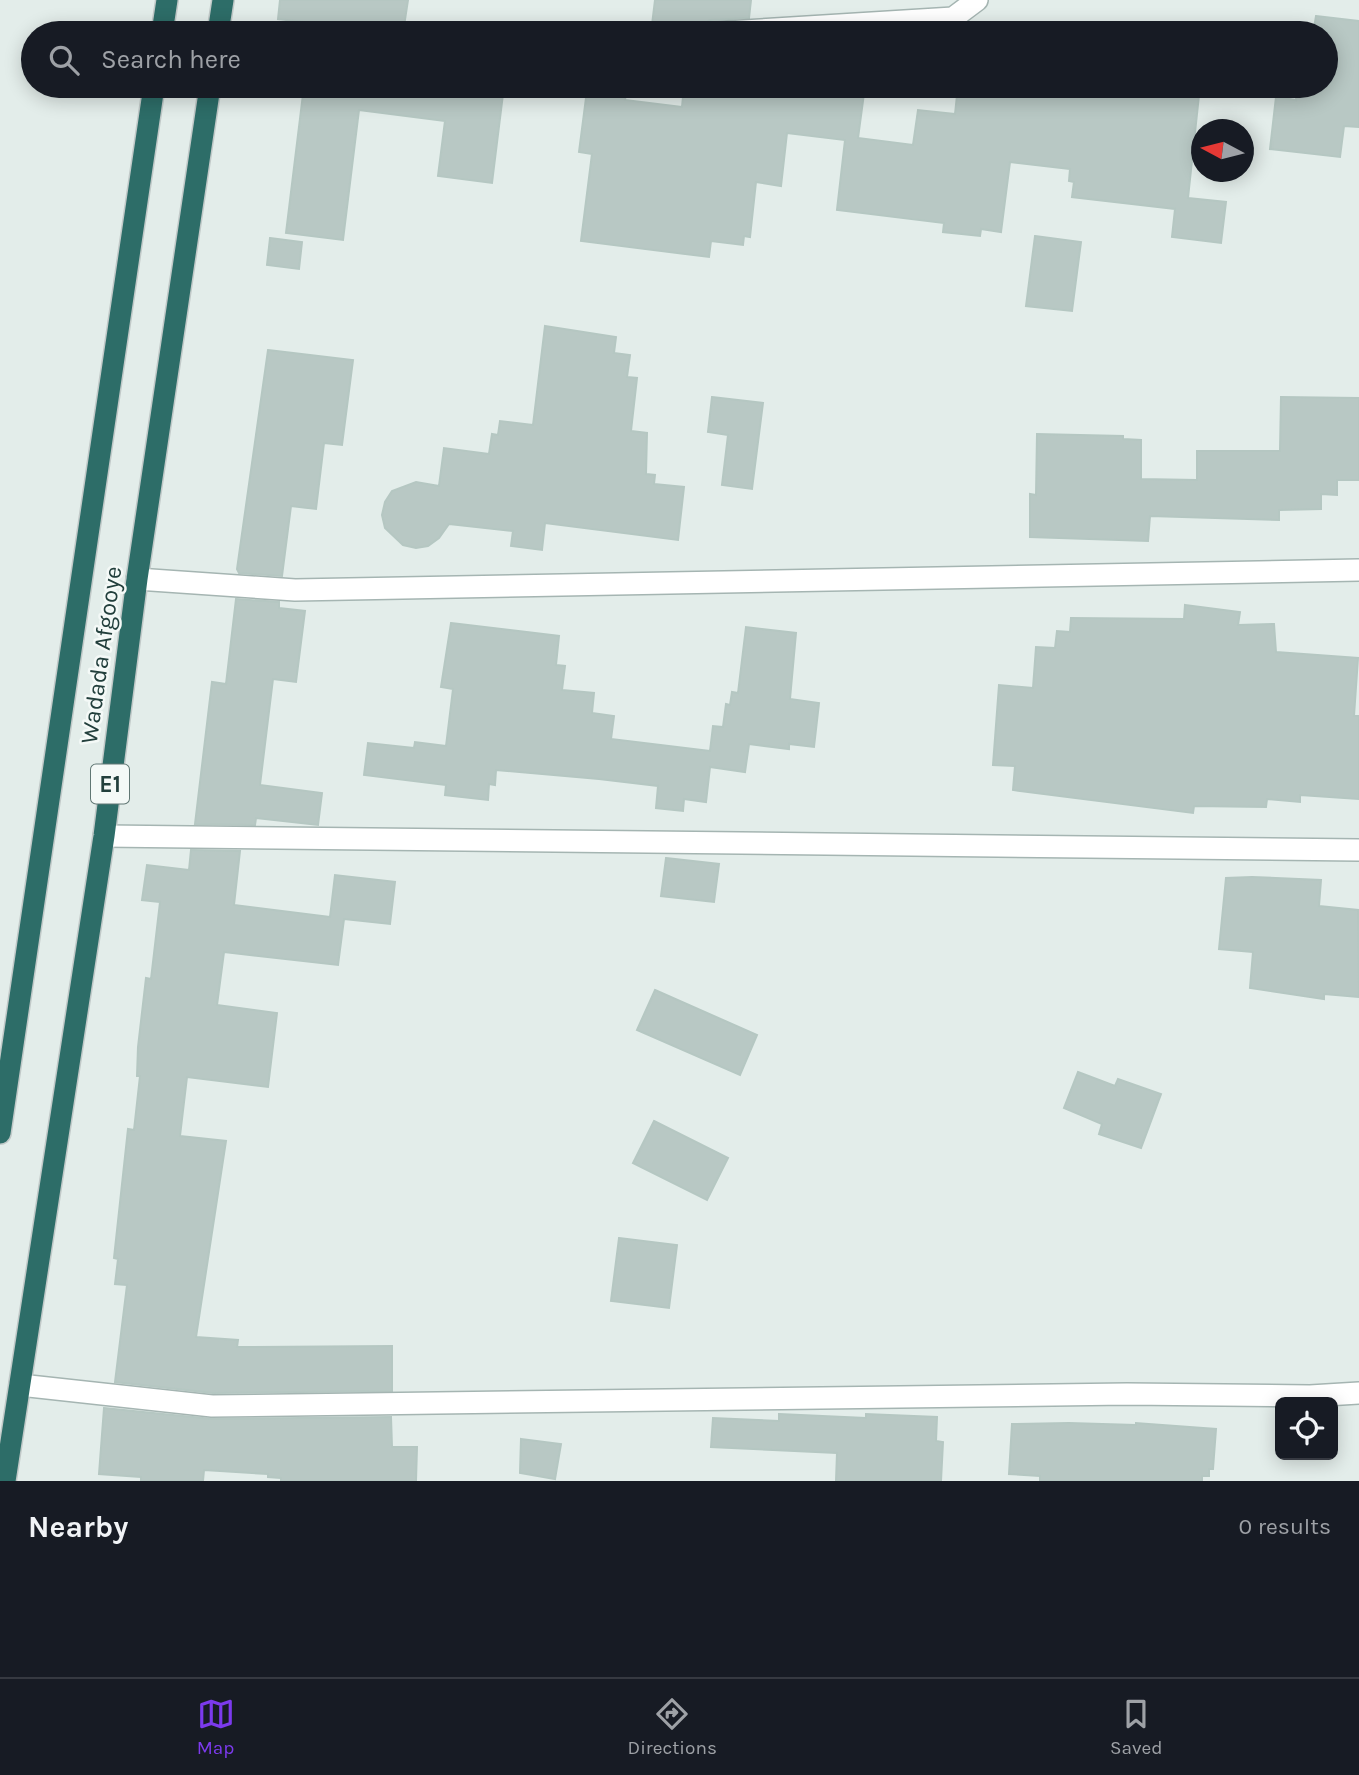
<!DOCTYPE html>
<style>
:root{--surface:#171b24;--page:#20242c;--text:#f1f3f6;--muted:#9ea1a6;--line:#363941;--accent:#7c3aed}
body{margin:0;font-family:Karla,sans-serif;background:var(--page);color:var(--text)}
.controls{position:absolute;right:21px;bottom:21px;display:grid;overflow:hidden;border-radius:10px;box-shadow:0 4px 18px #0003}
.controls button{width:63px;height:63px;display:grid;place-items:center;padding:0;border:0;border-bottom:2px solid var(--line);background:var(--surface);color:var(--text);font:35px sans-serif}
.compass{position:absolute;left:1191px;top:119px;width:63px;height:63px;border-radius:50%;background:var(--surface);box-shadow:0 4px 18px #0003;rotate:277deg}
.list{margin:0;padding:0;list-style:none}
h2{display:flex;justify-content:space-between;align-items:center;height:91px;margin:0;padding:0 28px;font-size:30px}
h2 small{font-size:23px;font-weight:400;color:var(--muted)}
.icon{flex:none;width:38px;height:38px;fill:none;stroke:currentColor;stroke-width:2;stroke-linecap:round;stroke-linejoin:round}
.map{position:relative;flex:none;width:1359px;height:1481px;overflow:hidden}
.search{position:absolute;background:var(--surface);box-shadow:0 4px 18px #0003;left:21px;right:21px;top:21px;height:77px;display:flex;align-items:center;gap:18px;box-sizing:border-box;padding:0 24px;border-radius:38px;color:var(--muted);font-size:26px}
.sheet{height:196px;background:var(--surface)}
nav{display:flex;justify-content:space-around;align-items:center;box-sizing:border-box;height:98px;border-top:2px solid var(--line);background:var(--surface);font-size:19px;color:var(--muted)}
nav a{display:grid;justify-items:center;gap:4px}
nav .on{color:var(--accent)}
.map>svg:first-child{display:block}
</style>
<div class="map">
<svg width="1359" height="1481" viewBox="0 0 1359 1481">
<rect width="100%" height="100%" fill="#e3edea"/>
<g fill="#b8c8c4" stroke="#b5c7c2" stroke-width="2">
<polygon points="280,0 408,0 403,33 278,19"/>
<polygon points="655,0 751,0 749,18 710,20 700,27 698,33 651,33"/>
<polygon points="1316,16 1359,21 1359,127 1344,126 1340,157 1270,149 1276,97 1296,100 1298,86 1326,86 1326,33 1305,33 1305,27 1314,28"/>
<polygon points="304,86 504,86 492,183 438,176 445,121 359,110 343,240 286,233"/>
<polygon points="684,86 865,86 858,138 913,145 918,110 955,114 958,86 1200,86 1188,198 1226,202 1221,243 1172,237 1175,209 1072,197 1074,182 1069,181 1070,169 1010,162 1001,232 981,229 980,236 943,232 944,223 837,210 845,140 787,133 781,186 756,182 750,237 744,236 743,245 711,241 709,257 581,241 592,154 579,152 587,90 626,94 625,100 682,107"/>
<polygon points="1035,236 1081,242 1072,311 1026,306"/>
<polygon points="270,238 302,242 299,269 267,265"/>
<polygon points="545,326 616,337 614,353 630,355 627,377 637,378 631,431 647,433 646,474 655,475 654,484 684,487 678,540 545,523 542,550 511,546 513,531 449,524 439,538 428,546 416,548 403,545 385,528 382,515 385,502 392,491 416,482 439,486 444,448 489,454 492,434 498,435 500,421 533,425"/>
<polygon points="268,350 353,360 342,445 324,443 316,509 291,506 282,576 239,573 237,569"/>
<polygon points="712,397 763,403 752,489 722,485 728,435 708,432"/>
<polygon points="1281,397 1359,398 1359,480 1337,480 1337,495 1321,494 1321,509 1279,510 1279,520 1150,516 1148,541 1030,537 1030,494 1036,495 1037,434 1123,436 1123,439 1141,440 1141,479 1197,480 1197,451 1280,451"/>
<polygon points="236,599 279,602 279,608 305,611 296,682 273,679 260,785 322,793 318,825 256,818 255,825 195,824 212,682 226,684"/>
<polygon points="1185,605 1240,612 1238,625 1274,624 1276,652 1358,658 1354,716 1359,716 1359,799 1300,795 1300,802 1267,799 1266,807 1194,806 1193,813 1013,790 1015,766 993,765 999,685 1033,688 1036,647 1055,648 1057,631 1070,632 1071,618 1184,619"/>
<polygon points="451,623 559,636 556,665 565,666 562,690 594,693 592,713 614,716 611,739 710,751 713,726 723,727 726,704 730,705 732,692 738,693 746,627 796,633 790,699 819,703 814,747 789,744 789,749 749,744 745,772 710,767 706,802 684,799 683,811 656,808 658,786 599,779 496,770 495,785 489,784 488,800 445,795 446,785 364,775 368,743 414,748 415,742 446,746 453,689 441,687"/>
<polygon points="191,850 240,851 234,905 330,917 335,875 395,882 390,924 344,919 338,965 224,952 217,1005 277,1013 268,1087 187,1077 180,1136 226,1141 196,1337 238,1340 237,1347 392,1346 392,1391 213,1393 115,1382 127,1285 115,1284 118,1259 114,1258 128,1129 134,1130 140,1076 137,1076 138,1047 146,978 151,979 160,902 142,900 147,865 189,870"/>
<polygon points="666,858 719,864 714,902 661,896"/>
<polygon points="1252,877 1321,880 1319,906 1358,910 1359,997 1324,994 1324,999 1250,988 1253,952 1219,949 1226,878"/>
<polygon points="655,990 757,1035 740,1075 637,1030"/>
<polygon points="1078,1072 1115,1086 1118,1079 1161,1094 1141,1148 1099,1134 1102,1124 1064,1108"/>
<polygon points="654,1121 728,1158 707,1200 633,1163"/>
<polygon points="619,1238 677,1245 669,1308 611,1301"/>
<polygon points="104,1408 212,1419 391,1417 392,1447 417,1447 416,1481 281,1481 281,1478 268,1477 268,1474 204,1470 203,1481 141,1481 141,1477 99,1474"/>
<polygon points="779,1414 866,1418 866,1414 937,1417 936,1441 943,1442 941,1481 836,1481 837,1453 711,1447 713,1418 779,1421"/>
<polygon points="1069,1423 1136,1425 1136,1423 1216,1429 1213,1469 1209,1469 1209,1476 1202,1476 1202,1481 1040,1481 1040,1476 1009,1474 1012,1424"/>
<polygon points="521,1439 561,1444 555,1479 520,1473"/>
</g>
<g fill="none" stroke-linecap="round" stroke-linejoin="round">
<g stroke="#a5b5b2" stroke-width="24">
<g id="minor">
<polyline points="711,33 953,18 977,0"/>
<polyline points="137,579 295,590 1359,570"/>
<polyline points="104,836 1359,850"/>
<polyline points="20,1385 212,1406 1127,1394 1310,1396 1359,1393"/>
</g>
</g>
<g stroke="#c1c9c8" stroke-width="24">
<g id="highway">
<polyline points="162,33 167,0"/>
<polyline points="218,33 223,0"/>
<polyline points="0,1133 154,86"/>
<polyline points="5,1481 104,836 137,579 210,86"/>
</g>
</g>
<use href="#minor" stroke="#fff" stroke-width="21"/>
<use href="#highway" stroke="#2d6d68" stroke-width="21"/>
</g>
<g text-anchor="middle" stroke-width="5" stroke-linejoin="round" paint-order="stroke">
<rect fill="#f4f9f7" stroke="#617774" stroke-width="2" x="91" y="764.5" width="38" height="39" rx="5"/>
<g font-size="23" font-weight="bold" fill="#223f3c">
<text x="110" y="792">E1</text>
</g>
<g font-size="24" fill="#223f3c" stroke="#f4f9f7">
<text transform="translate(101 655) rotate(-82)" y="8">Wadada Afgooye</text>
</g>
</g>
</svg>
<div class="controls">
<button><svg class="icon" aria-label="locate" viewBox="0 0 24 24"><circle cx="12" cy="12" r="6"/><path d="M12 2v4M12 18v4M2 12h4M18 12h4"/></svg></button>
</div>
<svg class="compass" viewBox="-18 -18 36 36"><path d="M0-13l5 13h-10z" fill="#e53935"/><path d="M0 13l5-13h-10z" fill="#9ea1a6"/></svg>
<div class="search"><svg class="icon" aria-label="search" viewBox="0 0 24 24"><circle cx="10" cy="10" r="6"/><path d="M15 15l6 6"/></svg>Search here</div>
</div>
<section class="sheet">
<h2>Nearby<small>0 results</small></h2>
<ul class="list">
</ul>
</section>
<nav>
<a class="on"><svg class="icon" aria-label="map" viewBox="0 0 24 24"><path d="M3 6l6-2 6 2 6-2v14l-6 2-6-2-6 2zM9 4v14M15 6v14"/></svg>Map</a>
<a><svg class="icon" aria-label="directions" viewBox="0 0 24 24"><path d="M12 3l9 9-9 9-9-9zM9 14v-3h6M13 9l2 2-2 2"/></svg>Directions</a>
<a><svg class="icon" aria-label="saved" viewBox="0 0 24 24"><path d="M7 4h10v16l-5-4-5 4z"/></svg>Saved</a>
</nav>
